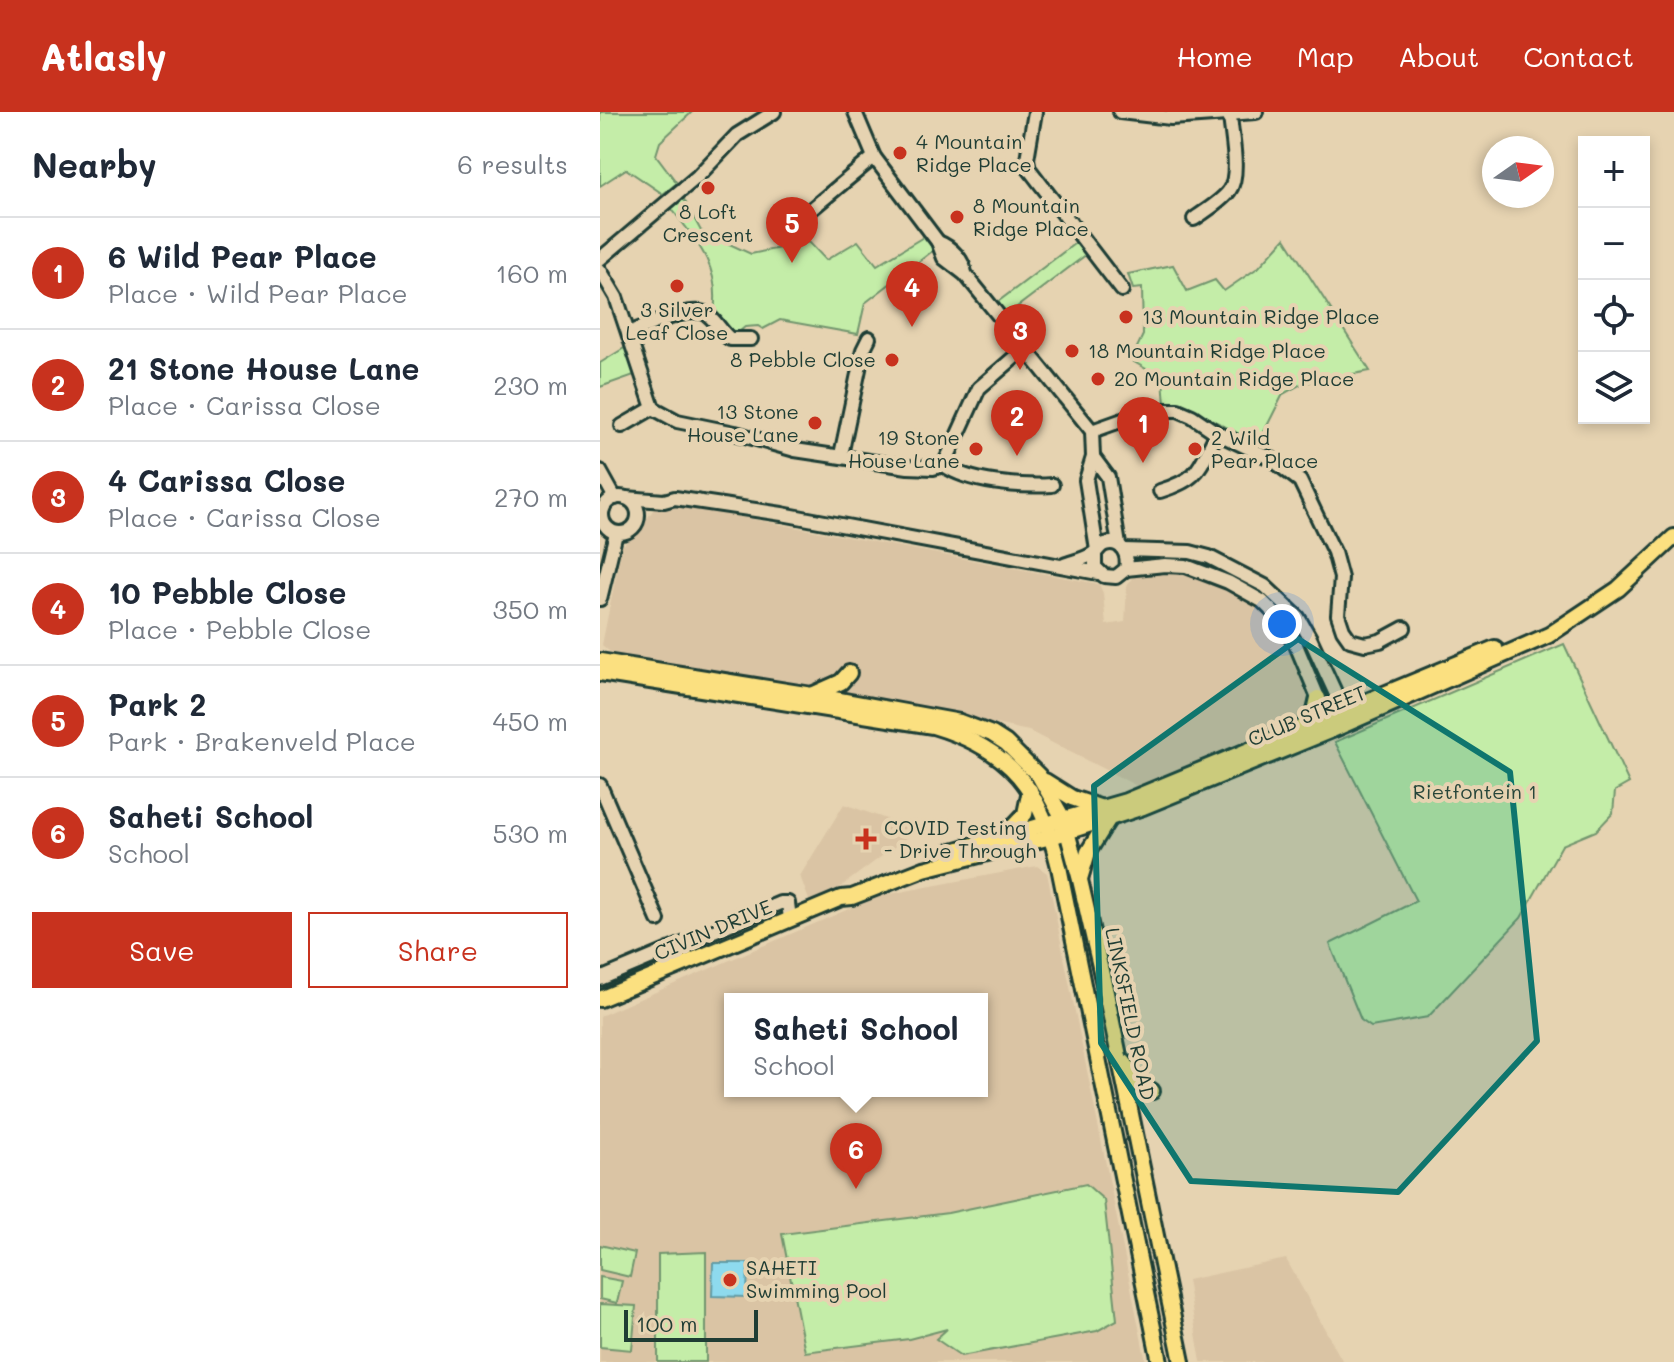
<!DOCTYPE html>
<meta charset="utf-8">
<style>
:root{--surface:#fff;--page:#f2f2f3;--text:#1f2937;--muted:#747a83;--line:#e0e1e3;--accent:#c8321e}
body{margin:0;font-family:Mali,sans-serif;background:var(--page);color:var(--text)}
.controls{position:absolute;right:24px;top:24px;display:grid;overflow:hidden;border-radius:0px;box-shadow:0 4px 12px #0003}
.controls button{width:72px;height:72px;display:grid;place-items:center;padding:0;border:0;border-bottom:2px solid var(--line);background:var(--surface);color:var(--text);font:40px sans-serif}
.compass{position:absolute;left:882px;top:24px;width:72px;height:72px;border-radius:50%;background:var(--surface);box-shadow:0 4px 12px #0003;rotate:76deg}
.scale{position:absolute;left:24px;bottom:20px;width:134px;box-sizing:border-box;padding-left:8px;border:4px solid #1f3d34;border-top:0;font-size:22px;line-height:28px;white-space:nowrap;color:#1f3d34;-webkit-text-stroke:6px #e6d3b1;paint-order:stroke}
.you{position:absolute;left:682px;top:512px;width:28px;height:28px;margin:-20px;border:6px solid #fff;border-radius:50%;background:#1a73e8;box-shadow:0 0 0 12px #1a73e833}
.badge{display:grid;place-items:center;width:52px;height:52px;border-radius:50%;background:var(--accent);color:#fff;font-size:26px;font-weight:700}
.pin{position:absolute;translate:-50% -66px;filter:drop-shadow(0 2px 4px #0008)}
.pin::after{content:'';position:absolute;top:42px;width:28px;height:24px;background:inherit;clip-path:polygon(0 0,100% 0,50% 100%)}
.popup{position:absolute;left:124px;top:881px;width:264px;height:104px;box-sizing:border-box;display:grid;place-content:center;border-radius:0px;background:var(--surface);filter:drop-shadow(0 2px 6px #0005);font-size:26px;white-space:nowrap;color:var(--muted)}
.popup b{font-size:30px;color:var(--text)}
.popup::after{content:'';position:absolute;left:50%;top:100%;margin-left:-16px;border:16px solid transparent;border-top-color:var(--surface)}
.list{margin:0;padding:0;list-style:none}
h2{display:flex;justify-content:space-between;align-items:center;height:104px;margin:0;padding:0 32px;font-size:34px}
h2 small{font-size:26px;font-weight:400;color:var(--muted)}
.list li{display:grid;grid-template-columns:52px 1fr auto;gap:24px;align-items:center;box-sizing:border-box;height:112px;padding:0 32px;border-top:2px solid var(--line)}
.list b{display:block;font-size:30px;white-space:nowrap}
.list p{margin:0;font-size:26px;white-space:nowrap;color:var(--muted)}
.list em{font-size:26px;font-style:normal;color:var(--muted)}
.actions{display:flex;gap:16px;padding:24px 32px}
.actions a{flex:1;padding:18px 0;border:2px solid var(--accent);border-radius:0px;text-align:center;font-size:28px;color:var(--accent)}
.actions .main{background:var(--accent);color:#fff}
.icon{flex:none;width:44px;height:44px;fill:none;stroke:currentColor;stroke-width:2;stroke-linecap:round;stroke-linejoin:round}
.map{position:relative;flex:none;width:1074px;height:1250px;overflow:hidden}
header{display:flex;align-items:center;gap:48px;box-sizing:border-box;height:112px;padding:0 40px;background:var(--accent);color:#fff}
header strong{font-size:38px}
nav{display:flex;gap:44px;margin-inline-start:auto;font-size:28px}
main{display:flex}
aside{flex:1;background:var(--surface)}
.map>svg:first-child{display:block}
</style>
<header>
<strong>Atlasly</strong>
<nav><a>Home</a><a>Map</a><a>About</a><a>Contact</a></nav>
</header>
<main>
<aside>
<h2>Nearby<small>6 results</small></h2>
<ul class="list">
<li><span class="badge">1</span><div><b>6 Wild Pear Place</b><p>Place · Wild Pear Place</p></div><em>160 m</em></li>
<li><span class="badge">2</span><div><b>21 Stone House Lane</b><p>Place · Carissa Close</p></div><em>230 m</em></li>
<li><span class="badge">3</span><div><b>4 Carissa Close</b><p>Place · Carissa Close</p></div><em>270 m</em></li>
<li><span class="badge">4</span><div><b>10 Pebble Close</b><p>Place · Pebble Close</p></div><em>350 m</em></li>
<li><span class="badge">5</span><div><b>Park 2</b><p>Park · Brakenveld Place</p></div><em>450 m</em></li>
<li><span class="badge">6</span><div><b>Saheti School</b><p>School</p></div><em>530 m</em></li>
</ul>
<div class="actions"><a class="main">Save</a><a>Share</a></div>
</aside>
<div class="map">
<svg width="1074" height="1250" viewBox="0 0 1074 1250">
<rect width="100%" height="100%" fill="#e6d3b1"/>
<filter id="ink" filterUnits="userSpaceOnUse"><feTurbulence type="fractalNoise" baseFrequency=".0125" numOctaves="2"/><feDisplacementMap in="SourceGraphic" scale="16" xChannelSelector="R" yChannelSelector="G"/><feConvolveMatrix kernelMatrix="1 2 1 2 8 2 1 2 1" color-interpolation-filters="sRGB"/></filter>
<g filter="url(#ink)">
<g fill="#dac4a4" fill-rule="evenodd">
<polygon points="64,393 77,393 499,472 503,481 506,513 525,510 527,475 531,467 541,461 560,458 595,465 621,474 644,487 665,501 677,515 704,570 707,584 706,593 692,613 539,675 429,619 212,575 16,545 2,533 22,434 35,423 54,397"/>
<polygon points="244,692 317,718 212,796 200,764"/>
<path d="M437,754L447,761L546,1250H0V904L279,784ZM130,887H382V979H130Z"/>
<polygon points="686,1147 743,1250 601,1250 587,1168"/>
</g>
<g fill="#c4eda8" stroke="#72956e" stroke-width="2">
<polygon points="0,0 92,0 60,30 56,43 77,71 63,82 26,57 0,74"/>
<path d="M81,82L101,119L151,142L209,130L226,148L258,129L277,153L325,124L335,137L265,191L258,222L180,208L163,217L158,214L145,215L135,223L125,215L114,199C121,155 96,128 71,96Z"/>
<polygon points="685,126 770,259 703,271 683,282 658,332 588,295 565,292 563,267 531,248 543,223 542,176 533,177 528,162 573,153 587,179 615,168 624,179 659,155"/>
<polygon points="478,129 487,142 405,204 395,192"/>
<polygon points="26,235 37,262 0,275 0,251"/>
<polygon points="964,532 1029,671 1015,679 1013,701 996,719 962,733 921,806 828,905 771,915 761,908 730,832 816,789 735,630"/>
<polygon points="486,1072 504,1088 517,1208 497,1219 361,1244 336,1227 347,1217 309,1227 205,1240 182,1122 348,1101"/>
<polygon points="0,1133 35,1141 30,1165 0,1158"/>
<polygon points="106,1140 106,1250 58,1250 58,1142"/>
<polygon points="0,1165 22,1169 17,1191 0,1187"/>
<polygon points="0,1192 36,1194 32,1238 0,1235"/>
</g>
<polygon fill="#8edaee" stroke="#629ba4" stroke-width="2" points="113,1151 148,1151 147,1185 112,1184"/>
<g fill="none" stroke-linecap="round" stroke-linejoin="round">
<g stroke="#1f3d34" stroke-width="18">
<g id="minor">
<polyline points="255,0 274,45 338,130 344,146 365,162 492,319 493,345 486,368 497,438"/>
<polyline points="435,0 427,47 429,57 522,178"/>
<polyline points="520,0 571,6 656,0"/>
<path d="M594,107C605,99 621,90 629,79C641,63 631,22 630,3"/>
<polyline points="194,120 202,105 274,45"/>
<path d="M338,130C351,135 364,148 365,162"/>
<polyline points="0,147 98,64 137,23 174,0"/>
<polyline points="0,158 16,185 53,296 77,309 135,321 195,338 308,355 333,356 344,353"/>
<path d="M29,221C46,215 93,191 108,203C117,210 121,220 130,227H151"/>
<polyline points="22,314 53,296"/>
<polyline points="492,319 551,298 578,298 592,304 617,321 670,346 700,369 734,440 741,466 738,503 743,518 750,528 765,532 780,529 804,516"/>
<polyline points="241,343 263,238 269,226"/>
<polyline points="493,345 508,365 519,433"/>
<polyline points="344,353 379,276 424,237"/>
<path d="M344,353C368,371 423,375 452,373"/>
<polyline points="0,359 15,386"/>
<path d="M560,379C601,366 598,357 617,321"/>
<circle cx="20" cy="403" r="18"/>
<polyline points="26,386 64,389 75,386 182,402 498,461"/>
<polyline points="524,438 590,440 609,445 665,474 698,505 710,526 746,604"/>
<path d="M464,453C474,449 487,447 495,440C501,436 498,435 505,432C522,427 529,443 526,457L516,465L504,464L495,455V442"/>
<polyline points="526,457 565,453 586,454 628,470 662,489 676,503 696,533 730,614"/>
<polyline points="0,487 16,421"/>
<polyline points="0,673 58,808"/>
<polyline points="0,867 180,791 188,791 190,807"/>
</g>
</g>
<g stroke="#1f3d34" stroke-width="20">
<g id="major">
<polyline points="0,549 212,583 360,610 392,622 406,631 439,664 464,708 480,768 505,876 582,1250"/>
<path d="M0,561L333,614C413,638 440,677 459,755L560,1250"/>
<polyline points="212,583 241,570 249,561"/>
<polyline points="704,614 715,599 718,586"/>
<polyline points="445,669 472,686 502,696"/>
<polyline points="407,721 425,702 430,678"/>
<polyline points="349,740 526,689 895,536"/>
<polyline points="480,767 488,740 508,708"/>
<polyline points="0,887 241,786 252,785 324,757 451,725 543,695 732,618 949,523 1018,477 1074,425"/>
<polyline points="524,950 538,972 552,979"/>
</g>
</g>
<use href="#minor" stroke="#e6d3b1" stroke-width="12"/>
<use href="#major" stroke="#fbe080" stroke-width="14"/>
</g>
</g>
<path fill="#0f766e" fill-opacity="0.2" stroke="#0f766e" stroke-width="6" stroke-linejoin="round" d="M698,527L910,660L937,929L798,1080L591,1069L501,931L494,674Z"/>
<g fill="#c8321e" stroke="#e6d3b1" stroke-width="3">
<circle cx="300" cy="41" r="8"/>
<circle cx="108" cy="76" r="8"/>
<circle cx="357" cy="105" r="8"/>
<circle cx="77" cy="174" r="8"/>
<circle cx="526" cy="205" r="8"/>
<circle cx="472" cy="239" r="8"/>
<circle cx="292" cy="248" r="8"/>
<circle cx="498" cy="267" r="8"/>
<circle cx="215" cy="311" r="8"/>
<circle cx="376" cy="337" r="8"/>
<circle cx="595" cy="337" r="8"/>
<path d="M262 715h8v8h8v8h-8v8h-8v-8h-8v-8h8z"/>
<circle cx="130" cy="1168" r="8"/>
</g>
<g text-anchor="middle" stroke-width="8" stroke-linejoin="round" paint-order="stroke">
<g font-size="20" fill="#1f3d34" stroke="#e6d3b1" text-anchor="start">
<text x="316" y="37">4 Mountain<tspan x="316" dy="23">Ridge Place</tspan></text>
<text x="373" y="101">8 Mountain<tspan x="373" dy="23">Ridge Place</tspan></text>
<text x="108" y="107" text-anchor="middle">8 Loft<tspan x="108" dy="23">Crescent</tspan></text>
<text x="77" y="205" text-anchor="middle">3 Silver<tspan x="77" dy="23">Leaf Close</tspan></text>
<text x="542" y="212">13 Mountain Ridge Place</text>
<text x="488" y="246">18 Mountain Ridge Place</text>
<text x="276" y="255" text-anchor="end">8 Pebble Close</text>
<text x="514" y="274">20 Mountain Ridge Place</text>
<text x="199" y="307" text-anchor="end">13 Stone<tspan x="199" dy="23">House Lane</tspan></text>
<text x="360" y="333" text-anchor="end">19 Stone<tspan x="360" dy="23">House Lane</tspan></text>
<text x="611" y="333">2 Wild<tspan x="611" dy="23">Pear Place</tspan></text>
<text x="284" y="723">COVID Testing<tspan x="284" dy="23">- Drive Through</tspan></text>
<text x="146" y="1163">SAHETI<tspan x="146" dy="23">Swimming Pool</tspan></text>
</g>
<g font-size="20" fill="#1f3d34" stroke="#e6d3b1">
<text transform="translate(707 604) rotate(-23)" y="7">CLUB STREET</text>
<text transform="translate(113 818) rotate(-23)" y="7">CIVIN DRIVE</text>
<text transform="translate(530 902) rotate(78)" y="7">LINKSFIELD ROAD</text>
</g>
<g font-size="20" fill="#27463a" stroke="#e6d3b1">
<text x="875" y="687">Rietfontein 1</text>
</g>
</g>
</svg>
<div class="controls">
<button>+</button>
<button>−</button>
<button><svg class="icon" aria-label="locate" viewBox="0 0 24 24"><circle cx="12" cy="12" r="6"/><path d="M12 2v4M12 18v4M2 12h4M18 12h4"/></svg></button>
<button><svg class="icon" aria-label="layers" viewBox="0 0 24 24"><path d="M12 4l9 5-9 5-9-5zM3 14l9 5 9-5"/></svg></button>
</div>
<svg class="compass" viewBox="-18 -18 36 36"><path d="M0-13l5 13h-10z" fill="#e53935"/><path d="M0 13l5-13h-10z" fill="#747a83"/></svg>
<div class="scale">100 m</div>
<div class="you"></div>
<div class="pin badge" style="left:543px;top:351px">1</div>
<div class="pin badge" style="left:417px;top:344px">2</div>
<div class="pin badge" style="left:420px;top:258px">3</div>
<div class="pin badge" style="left:312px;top:215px">4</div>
<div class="pin badge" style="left:192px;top:151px">5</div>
<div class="pin badge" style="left:256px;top:1077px">6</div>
<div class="popup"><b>Saheti School</b>School</div>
</div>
</main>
